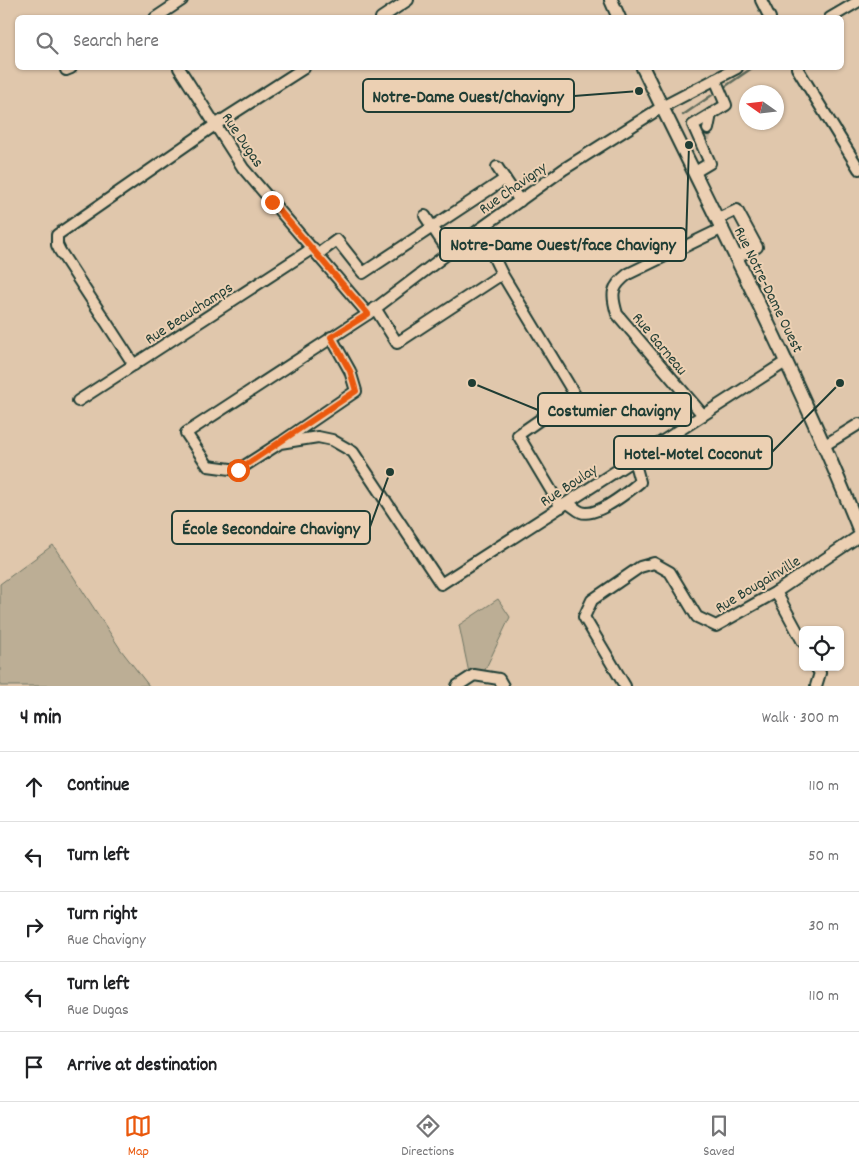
<!DOCTYPE html>
<meta charset="utf-8">
<style>
:root{--surface:#fff;--page:#f2f2f2;--text:#202124;--muted:#757577;--line:#e0e0e0;--accent:#ea580c}
body{margin:0;font-family:Dekko,sans-serif;background:var(--page);color:var(--text)}
.controls{position:absolute;right:15px;bottom:15px;display:grid;overflow:hidden;border-radius:8px;box-shadow:0 1px 4px #0004}
.controls button{width:45px;height:45px;display:grid;place-items:center;padding:0;border:0;border-bottom:1px solid var(--line);background:var(--surface);color:var(--text);font:25px sans-serif}
.compass{position:absolute;left:739px;top:85px;width:45px;height:45px;border-radius:50%;background:var(--surface);box-shadow:0 1px 4px #0004;rotate:284deg}
.stop{position:absolute;width:15px;height:15px;margin:-11px;border:4px solid #ea580c;border-radius:50%;background:#fff}
.stop.end{background:#ea580c;border-color:#fff;box-shadow:0 1px 5px #0008}
.list{margin:0;padding:0;list-style:none}
h2{display:flex;justify-content:space-between;align-items:center;height:65px;margin:0;padding:0 20px;font-size:21px}
h2 small{font-size:16px;font-weight:400;color:var(--muted)}
.list li{display:grid;grid-template-columns:32px 1fr auto;gap:15px;align-items:center;box-sizing:border-box;height:70px;padding:0 20px;border-top:1px solid var(--line)}
.list b{display:block;font-size:19px;white-space:nowrap}
.list p{margin:0;font-size:16px;white-space:nowrap;color:var(--muted)}
.list em{font-size:16px;font-style:normal;color:var(--muted)}
.icon{flex:none;width:28px;height:28px;fill:none;stroke:currentColor;stroke-width:2;stroke-linecap:round;stroke-linejoin:round}
.map{position:relative;flex:none;width:859px;height:686px;overflow:hidden}
.search{position:absolute;background:var(--surface);box-shadow:0 1px 4px #0004;left:15px;right:15px;top:15px;height:55px;display:flex;align-items:center;gap:12px;box-sizing:border-box;padding:0 18px;border-radius:8px;color:var(--muted);font-size:19px}
.sheet{height:415px;background:var(--surface)}
nav{display:flex;justify-content:space-around;align-items:center;box-sizing:border-box;height:70px;border-top:1px solid var(--line);background:var(--surface);font-size:14px;color:var(--muted)}
nav a{display:grid;justify-items:center;gap:2px}
nav .on{color:var(--accent)}
.map>svg:first-child{display:block}
</style>
<div class="map">
<svg width="859" height="686" viewBox="0 0 859 686">
<rect width="100%" height="100%" fill="#e0c7ac"/>
<filter id="ink" filterUnits="userSpaceOnUse"><feTurbulence type="fractalNoise" baseFrequency=".02" numOctaves="2"/><feDisplacementMap in="SourceGraphic" scale="10" xChannelSelector="R" yChannelSelector="G"/><feConvolveMatrix kernelMatrix="1 2 1 2 8 2 1 2 1" color-interpolation-filters="sRGB"/></filter>
<g filter="url(#ink)">
<g fill="#bcae95" stroke="#6e7664">
<polygon points="53,545 121,650 149,686 0,686 0,584"/>
<polygon points="498,599 510,617 484,672 469,673 459,625"/>
</g>
<g fill="none" stroke-linecap="round" stroke-linejoin="round">
<g stroke="#616d5d" stroke-width="2.5">
<polyline points="723,88 752,68"/>
<polyline points="683,115 718,91"/>
</g>
<polyline stroke="#b9ab94" stroke-width="10" stroke-dasharray="10 5" stroke-linecap="butt" points="705,139 708,129"/>
<g stroke="#1f3d34" stroke-width="14">
<g id="minor">
<polyline points="761,0 770,18"/>
<polyline points="155,18 182,0"/>
<polyline points="381,18 408,0"/>
<polyline points="830,18 859,1"/>
<polyline points="179,68 243,168 368,314"/>
<polyline points="737,68 662,107 564,169 480,229 368,314 186,433 208,466 238,470 280,443 318,437 332,440 353,452 441,584 787,361"/>
<polyline points="797,68 859,169"/>
<polyline points="66,70 71,68"/>
<polyline points="708,129 711,114"/>
<polyline points="497,167 505,179"/>
<polyline points="695,172 710,163 693,125 726,105 715,79"/>
<polyline points="425,216 449,252"/>
<polyline points="718,219 737,210 757,247 737,257"/>
<polyline points="480,229 502,274 575,395 518,435 561,507"/>
<polyline points="318,254 337,240 363,273 505,179 520,201"/>
<polyline points="375,308 397,343 502,274"/>
<polyline points="134,365 60,251 57,245 57,235 215,125 304,68"/>
<polyline points="78,401 313,248"/>
<path d="M703,415L617,314C611,294 611,287 628,274L723,228"/>
<polyline points="283,441 356,391 350,371 331,337"/>
<polyline points="825,445 859,424"/>
<path d="M567,503C572,505 576,510 581,512C596,518 628,492 640,482L634,460"/>
<polyline points="776,592 803,642"/>
<polyline points="457,686 474,675 499,679 503,686"/>
<polyline points="625,686 584,617 592,600 640,567 654,563 670,572 697,617 716,626 776,592 859,536"/>
<polyline points="816,686 820,673 816,667"/>
</g>
</g>
<g stroke="#1f3d34" stroke-width="16">
<g id="major">
<polyline points="611,0 619,18"/>
<path d="M643,68C717,221 796,371 859,529"/>
</g>
</g>
<use href="#minor" stroke="#ecd0b3" stroke-width="10"/>
<use href="#major" stroke="#ecd0b3" stroke-width="12"/>
</g>
</g>
<g fill="none" stroke-linecap="round" stroke-linejoin="round" filter="url(#ink)">
<polyline stroke="#ea580c" stroke-width="6" points="238,470 356,391 350,371 331,337 368,314 272,202"/>
</g>
<g text-anchor="middle" stroke-width="4" stroke-linejoin="round" paint-order="stroke">
<g font-size="16" fill="#1f3d34" stroke="#ecd0b3">
<text transform="translate(244 139) rotate(56)" y="6">Rue Dugas</text>
<text transform="translate(512 187) rotate(-35)" y="6">Rue Chavigny</text>
<text transform="translate(770 289) rotate(64)" y="6">Rue Notre-Dame Ouest</text>
<text transform="translate(188 312) rotate(-33)" y="6">Rue Beauchamps</text>
<text transform="translate(661 343) rotate(50)" y="6">Rue Garneau</text>
<text transform="translate(568 484) rotate(-33)" y="6">Rue Boulay</text>
<text transform="translate(757 583) rotate(-31)" y="6">Rue Bougainville</text>
</g>
</g>
<path fill="none" stroke="#1f3d34" stroke-width="2" d="M639 91L574 96M689 145L686 244M472 383L538 410M840 383L772 452M390 472L370 527"/>
<g fill="#1f3d34" stroke="#ecd0b3" stroke-width="2">
<circle cx="639" cy="91" r="5"/>
<circle cx="689" cy="145" r="5"/>
<circle cx="472" cy="383" r="5"/>
<circle cx="840" cy="383" r="5"/>
<circle cx="390" cy="472" r="5"/>
</g>
<g fill="#ecd0b3" stroke="#1f3d34" stroke-width="2">
<rect x="363" y="79" width="211" height="33" rx="5"/>
<rect x="440" y="228" width="246" height="33" rx="5"/>
<rect x="538" y="393" width="153" height="33" rx="5"/>
<rect x="614" y="436" width="158" height="33" rx="5"/>
<rect x="172" y="511" width="198" height="33" rx="5"/>
</g>
<g font-size="18" text-anchor="middle" font-weight="bold" fill="#1f3d34">
<text x="468" y="102">Notre-Dame Ouest/Chavigny</text>
<text x="563" y="250">Notre-Dame Ouest/face Chavigny</text>
<text x="614" y="416">Costumier Chavigny</text>
<text x="693" y="459">Hotel-Motel Coconut</text>
<text x="271" y="534">École Secondaire Chavigny</text>
</g>
</svg>
<div class="controls">
<button><svg class="icon" aria-label="locate" viewBox="0 0 24 24"><circle cx="12" cy="12" r="6"/><path d="M12 2v4M12 18v4M2 12h4M18 12h4"/></svg></button>
</div>
<svg class="compass" viewBox="-18 -18 36 36"><path d="M0-13l5 13h-10z" fill="#e53935"/><path d="M0 13l5-13h-10z" fill="#757577"/></svg>
<div class="stop" style="left:238px;top:470px"></div>
<div class="stop end" style="left:272px;top:202px"></div>
<div class="search"><svg class="icon" aria-label="search" viewBox="0 0 24 24"><circle cx="10" cy="10" r="6"/><path d="M15 15l6 6"/></svg>Search here</div>
</div>
<section class="sheet">
<h2>4 min<small>Walk · 300 m</small></h2>
<ul class="list">
<li><svg class="icon" aria-label="ahead" viewBox="0 0 24 24"><path d="M12 20V5M6 11l6-6 6 6"/></svg><div><b>Continue</b></div><em>110 m</em></li>
<li><svg class="icon" aria-label="left" viewBox="0 0 24 24"><path d="M17 20v-9H6M10 6l-5 5 5 5"/></svg><div><b>Turn left</b></div><em>50 m</em></li>
<li><svg class="icon" aria-label="right" viewBox="0 0 24 24"><path d="M7 20v-9h11M14 6l5 5-5 5"/></svg><div><b>Turn right</b><p>Rue Chavigny</p></div><em>30 m</em></li>
<li><svg class="icon" aria-label="left" viewBox="0 0 24 24"><path d="M17 20v-9H6M10 6l-5 5 5 5"/></svg><div><b>Turn left</b><p>Rue Dugas</p></div><em>110 m</em></li>
<li><svg class="icon" aria-label="arrive" viewBox="0 0 24 24"><path d="M6 21V4h12l-3 4 3 4H6"/></svg><div><b>Arrive at destination</b></div></li>
</ul>
</section>
<nav>
<a class="on"><svg class="icon" aria-label="map" viewBox="0 0 24 24"><path d="M3 6l6-2 6 2 6-2v14l-6 2-6-2-6 2zM9 4v14M15 6v14"/></svg>Map</a>
<a><svg class="icon" aria-label="directions" viewBox="0 0 24 24"><path d="M12 3l9 9-9 9-9-9zM9 14v-3h6M13 9l2 2-2 2"/></svg>Directions</a>
<a><svg class="icon" aria-label="saved" viewBox="0 0 24 24"><path d="M7 4h10v16l-5-4-5 4z"/></svg>Saved</a>
</nav>
